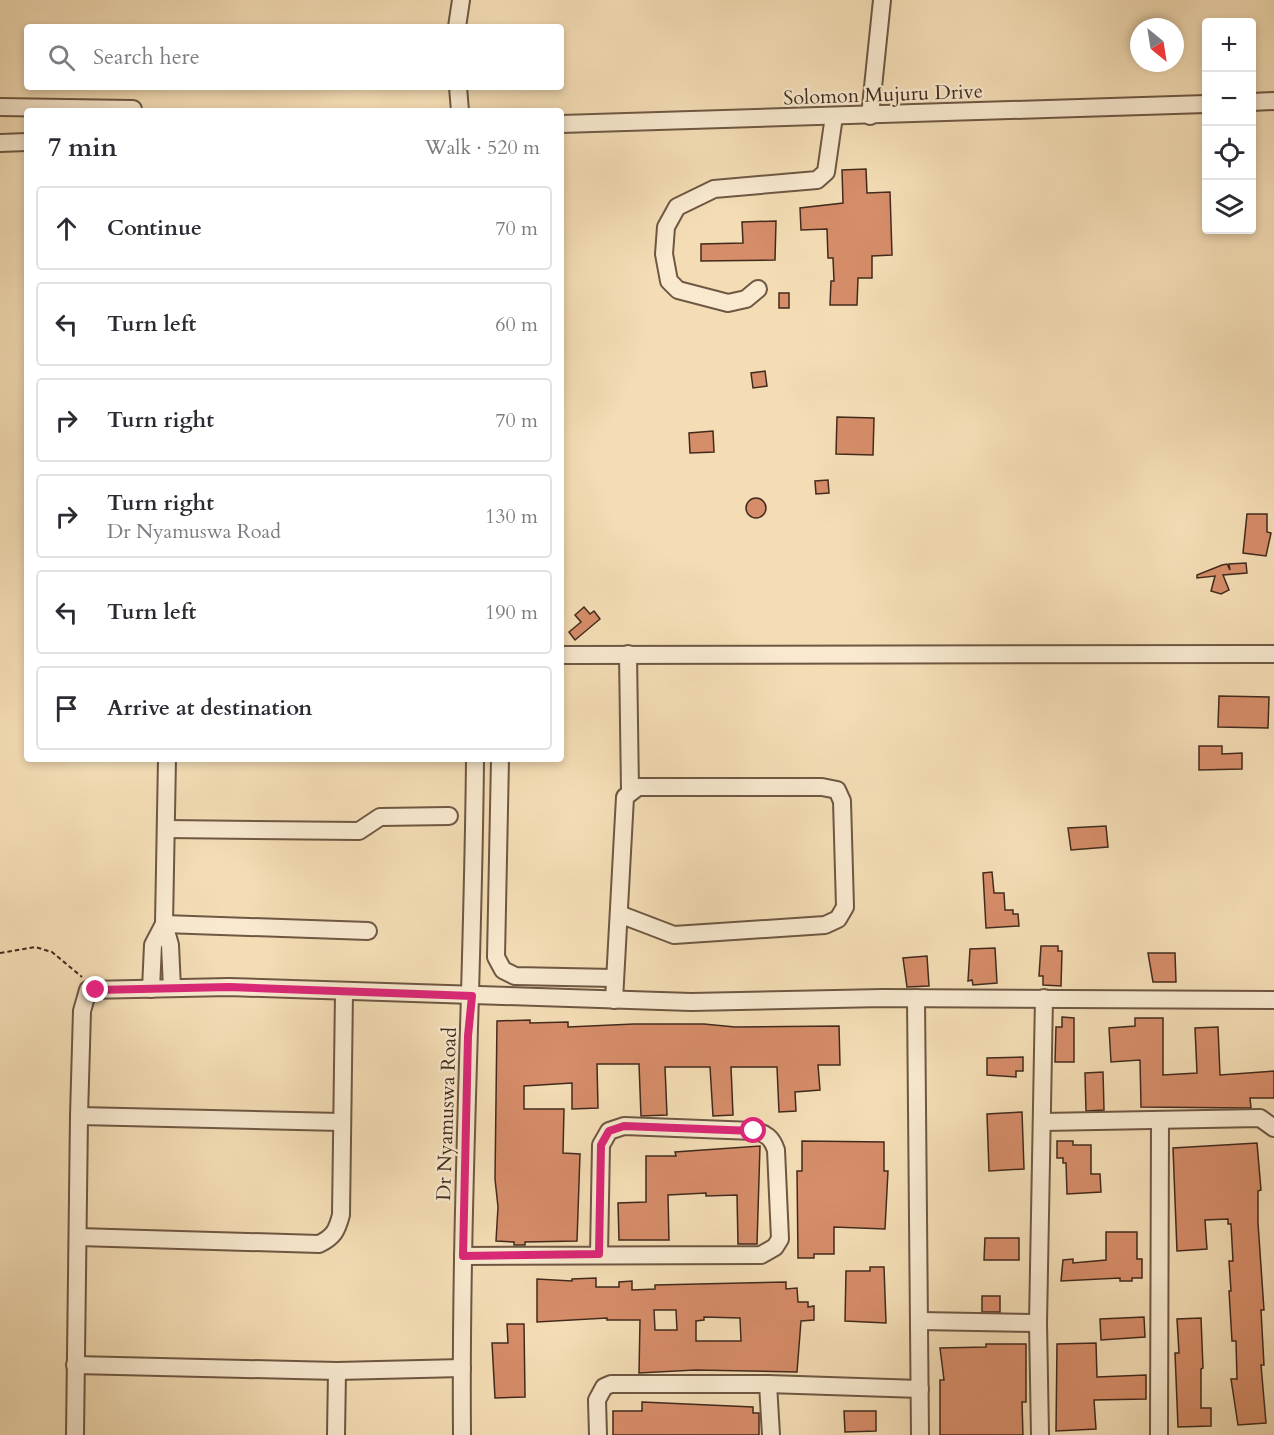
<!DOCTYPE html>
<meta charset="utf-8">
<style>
:root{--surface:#fff;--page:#f7f7f7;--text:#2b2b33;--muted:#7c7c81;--line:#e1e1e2}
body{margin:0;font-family:Cardo,serif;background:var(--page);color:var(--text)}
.controls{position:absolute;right:18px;top:18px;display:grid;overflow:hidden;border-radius:6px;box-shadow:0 3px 9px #0003}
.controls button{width:54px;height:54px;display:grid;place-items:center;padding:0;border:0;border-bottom:2px solid var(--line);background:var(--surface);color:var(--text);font:30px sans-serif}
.compass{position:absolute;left:1130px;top:18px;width:54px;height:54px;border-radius:50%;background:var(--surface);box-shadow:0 3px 9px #0003;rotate:150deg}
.stop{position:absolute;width:18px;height:18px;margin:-14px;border:4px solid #db2777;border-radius:50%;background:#fff}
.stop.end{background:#db2777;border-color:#fff;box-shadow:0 2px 6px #0008}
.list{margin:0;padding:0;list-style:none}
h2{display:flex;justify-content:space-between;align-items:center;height:78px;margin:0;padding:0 24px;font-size:26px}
h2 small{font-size:20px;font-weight:400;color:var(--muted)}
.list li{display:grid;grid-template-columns:39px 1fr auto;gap:18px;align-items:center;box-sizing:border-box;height:84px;margin:0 12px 12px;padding:0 12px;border:2px solid var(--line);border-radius:6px}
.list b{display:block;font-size:22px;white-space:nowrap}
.list p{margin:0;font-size:20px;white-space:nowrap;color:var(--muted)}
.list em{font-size:20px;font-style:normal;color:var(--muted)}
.icon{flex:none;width:33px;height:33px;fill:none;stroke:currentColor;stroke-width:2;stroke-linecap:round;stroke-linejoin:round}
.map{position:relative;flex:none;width:1274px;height:1435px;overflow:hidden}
.search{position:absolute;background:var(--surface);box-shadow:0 3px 9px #0003;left:24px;top:24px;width:540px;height:66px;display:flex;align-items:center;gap:15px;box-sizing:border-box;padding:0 21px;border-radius:6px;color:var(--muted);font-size:22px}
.panel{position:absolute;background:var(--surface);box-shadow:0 3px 9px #0003;left:24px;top:108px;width:540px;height:654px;border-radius:6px}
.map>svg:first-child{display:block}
</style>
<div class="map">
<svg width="1274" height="1435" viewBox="0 0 1274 1435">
<rect width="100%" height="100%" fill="#f4ddb5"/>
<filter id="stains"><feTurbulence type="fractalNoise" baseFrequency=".00333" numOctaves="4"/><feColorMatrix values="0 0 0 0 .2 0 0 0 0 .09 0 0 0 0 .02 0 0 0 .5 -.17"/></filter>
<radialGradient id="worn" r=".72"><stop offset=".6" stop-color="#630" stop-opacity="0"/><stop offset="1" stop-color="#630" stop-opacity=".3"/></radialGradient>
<g fill="#d68d69" stroke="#422a1d" stroke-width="1.5" fill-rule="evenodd">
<polygon points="866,169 867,193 890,192 892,255 872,256 872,278 858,278 857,305 830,305 831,281 834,281 833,258 828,258 827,229 801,230 800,208 843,203 842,170"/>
<polygon points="776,221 775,260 701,261 701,244 743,243 742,222"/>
<rect x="779" y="293" width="10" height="15"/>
<polygon points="765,371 767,386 753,388 751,373"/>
<polygon points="837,417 874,418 873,455 836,454"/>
<polygon points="713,431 714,452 690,453 689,433"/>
<polygon points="828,480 829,493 816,494 815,481"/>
<circle cx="756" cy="508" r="10"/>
<polygon points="1247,514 1267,514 1267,532 1271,533 1266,556 1243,553"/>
<polygon points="1246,563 1247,573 1223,575 1229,590 1221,594 1211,591 1215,576 1197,578 1197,575 1222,565 1227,564 1230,570 1229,564"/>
<polygon points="584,607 590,614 594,611 600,619 575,640 569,632 581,622 575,615"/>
<polygon points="1219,696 1269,697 1268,728 1218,727"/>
<polygon points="1199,746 1222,746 1222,754 1242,753 1242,769 1199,770"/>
<polygon points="1106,826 1108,847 1071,850 1068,828"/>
<polygon points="992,872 994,893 1004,893 1005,910 1013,910 1013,914 1018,914 1019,926 986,928 983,873"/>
<polygon points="1041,946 1058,946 1058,951 1062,951 1061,986 1043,985 1043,976 1039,976"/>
<polygon points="995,948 997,983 973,985 972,980 968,981 970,949"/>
<polygon points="1148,953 1175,953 1176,982 1153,982"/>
<polygon points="927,956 929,986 907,987 903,958"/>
<polygon points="1062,1017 1074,1018 1074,1062 1055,1062 1056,1027 1062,1027"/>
<polygon points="1135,1018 1163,1018 1163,1075 1197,1073 1195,1028 1218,1027 1220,1075 1274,1071 1274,1098 1250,1098 1251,1108 1141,1107 1140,1060 1111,1062 1109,1028 1135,1026"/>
<polygon points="530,1020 530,1023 568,1022 568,1027 634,1024 704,1024 735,1027 839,1026 840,1065 818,1065 820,1090 795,1092 796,1111 779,1112 777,1067 731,1067 733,1115 713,1116 710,1067 665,1067 667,1115 641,1116 639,1064 597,1064 598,1108 572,1109 572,1083 524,1086 524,1109 564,1109 563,1153 580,1154 577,1241 525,1242 525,1245 514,1245 514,1242 496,1241 498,1207 495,1179 497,1021"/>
<polygon points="1023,1057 1023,1071 1016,1071 1016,1077 987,1075 987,1058"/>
<polygon points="1103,1072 1104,1110 1086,1111 1085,1073"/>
<polygon points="1022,1112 1024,1169 989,1171 987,1114"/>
<polygon points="802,1141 884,1142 884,1171 888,1171 885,1229 834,1227 834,1254 814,1254 814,1258 798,1258 797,1171 802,1171"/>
<polygon points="1057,1141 1073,1141 1073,1145 1091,1145 1091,1174 1100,1174 1101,1192 1067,1194 1066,1163 1063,1163 1063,1158 1057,1158"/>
<polygon points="1257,1143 1261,1190 1258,1191 1258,1223 1264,1310 1261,1310 1264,1365 1261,1365 1266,1423 1238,1425 1231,1379 1237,1379 1236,1341 1232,1341 1229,1291 1231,1291 1229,1261 1233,1261 1231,1224 1228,1224 1228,1219 1205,1220 1207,1249 1177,1251 1173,1148"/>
<polygon points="760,1146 757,1244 738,1244 737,1195 706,1196 706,1193 668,1195 669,1240 619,1240 618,1203 646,1202 646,1156 676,1156 675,1152"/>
<polygon points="1106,1232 1137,1232 1137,1259 1142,1259 1142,1278 1132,1278 1132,1281 1120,1281 1120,1278 1061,1281 1063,1260 1073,1259 1073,1263 1106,1260"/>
<polygon points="985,1238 1019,1238 1019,1260 984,1260"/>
<polygon points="870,1267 884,1267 886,1323 845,1321 846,1271 870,1271"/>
<path d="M596,1278V1287H619V1282L632,1281V1290L655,1289V1285L786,1282V1289L797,1288L798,1302H808V1307L814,1306V1320L801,1321L797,1372L695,1370L639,1373L640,1320H607V1318L537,1322V1279L572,1281V1279ZM654,1310H676L677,1330H655ZM704,1317L740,1318L741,1341H696V1321L704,1320Z"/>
<rect x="982" y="1296" width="18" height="16"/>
<polygon points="1144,1317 1145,1337 1101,1340 1100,1319"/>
<polygon points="1201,1318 1203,1368 1201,1369 1201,1408 1211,1408 1211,1426 1178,1427 1175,1353 1179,1353 1177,1319"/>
<polygon points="507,1324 524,1324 525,1397 495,1398 492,1343 508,1343"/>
<polygon points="1096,1343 1097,1377 1146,1375 1146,1399 1094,1400 1096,1429 1056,1431 1057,1344"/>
<polygon points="986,1344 1026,1344 1026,1402 1022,1402 1023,1435 940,1435 940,1380 944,1380 940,1348 986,1347"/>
<polygon points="642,1402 753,1407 753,1413 759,1413 759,1435 613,1435 613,1411 642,1411"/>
<polygon points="844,1411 876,1411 876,1431 845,1432"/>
</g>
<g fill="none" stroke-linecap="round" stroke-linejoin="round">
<g stroke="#6e5743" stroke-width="20">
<g id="minor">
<polyline points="457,27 461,0"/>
<polyline points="458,87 460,111"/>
<polyline points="1252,102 1274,101"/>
<polyline points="0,107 133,109"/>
<polyline points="870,116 882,0"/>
<polyline points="561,124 1206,104"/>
<polyline points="0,143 27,142"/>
<polyline points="758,289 746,299 728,303 678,290 669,281 664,254 666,227 677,207 714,189 817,180 826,172 834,116"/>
<polyline points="628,654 630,790"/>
<polyline points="561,655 1274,654"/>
<polyline points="167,759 164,924 170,945 172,988"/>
<polyline points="500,759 496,957 503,970 515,976 614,978"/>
<polyline points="166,829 359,831 380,817 449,816"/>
<polyline points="164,924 368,931"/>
<polyline points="151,989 153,945 164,924"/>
<polyline points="916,998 920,1435"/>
<polyline points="614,1000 625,797 638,787 822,787 837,790 842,801 845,907 838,919 825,925 674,935 619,914"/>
<polyline points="79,1116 341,1122"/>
<polyline points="1043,1122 1260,1118 1274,1128"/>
<path d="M78,1237L319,1244C334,1237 337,1230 341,1215L344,993"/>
<path d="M463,1256L761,1255L775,1247L780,1239L776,1150C772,1138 766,1133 754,1131L624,1126L609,1131L601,1145L599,1254"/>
<polyline points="920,1321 1038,1323"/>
<polyline points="75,1365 337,1371 462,1368"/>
<polyline points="768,1384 920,1389"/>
<polyline points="75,1435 79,1116 82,1011 88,990 229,987 691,1002 883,998 1274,1000"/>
<polyline points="336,1435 337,1371"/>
<path d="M462,1435C460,1209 473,984 475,759"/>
<polyline points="598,1435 597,1400 604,1387 611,1384 768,1384 771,1435"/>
<polyline points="1040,1435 1038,1323 1044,998"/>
<polyline points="1159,1435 1160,1121"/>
</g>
</g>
<polyline stroke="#422a1d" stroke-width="2" stroke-dasharray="4.5 3" stroke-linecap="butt" points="0,953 35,947 52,952 82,977"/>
<use href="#minor" stroke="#f8e9cf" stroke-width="16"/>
</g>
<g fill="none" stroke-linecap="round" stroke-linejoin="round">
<polyline stroke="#db2777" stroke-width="8" points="96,990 229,987 472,996 468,1036 463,1256 599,1254 601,1145 609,1131 624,1126 754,1131"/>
</g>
<g text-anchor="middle" stroke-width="4.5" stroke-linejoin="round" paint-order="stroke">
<g font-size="20" fill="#422a1d" stroke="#f8e9cf">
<text transform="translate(883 94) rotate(-2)" y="7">Solomon Mujuru Drive</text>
<text transform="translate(446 1114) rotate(-88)" y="7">Dr Nyamuswa Road</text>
</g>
</g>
<rect width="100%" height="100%" filter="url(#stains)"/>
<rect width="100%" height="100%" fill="url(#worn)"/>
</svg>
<div class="controls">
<button>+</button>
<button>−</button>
<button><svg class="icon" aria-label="locate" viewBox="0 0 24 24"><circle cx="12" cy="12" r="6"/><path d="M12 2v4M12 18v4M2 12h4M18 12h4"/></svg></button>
<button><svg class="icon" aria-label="layers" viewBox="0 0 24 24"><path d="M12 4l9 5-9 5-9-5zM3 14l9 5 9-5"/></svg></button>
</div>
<svg class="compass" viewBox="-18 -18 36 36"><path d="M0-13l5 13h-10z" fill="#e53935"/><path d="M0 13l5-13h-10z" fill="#7c7c81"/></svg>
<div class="stop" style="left:754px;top:1131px"></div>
<div class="stop end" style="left:96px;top:990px"></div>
<div class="search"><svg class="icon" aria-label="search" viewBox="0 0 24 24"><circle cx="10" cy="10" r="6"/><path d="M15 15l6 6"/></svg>Search here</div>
<section class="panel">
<h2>7 min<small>Walk · 520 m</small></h2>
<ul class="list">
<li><svg class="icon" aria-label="ahead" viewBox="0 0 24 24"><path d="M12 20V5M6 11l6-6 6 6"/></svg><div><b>Continue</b></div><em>70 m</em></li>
<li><svg class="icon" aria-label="left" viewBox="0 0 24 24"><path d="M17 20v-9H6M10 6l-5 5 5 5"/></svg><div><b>Turn left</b></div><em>60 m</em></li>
<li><svg class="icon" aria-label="right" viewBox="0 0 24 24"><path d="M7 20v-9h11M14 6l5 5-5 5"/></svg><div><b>Turn right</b></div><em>70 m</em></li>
<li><svg class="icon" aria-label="right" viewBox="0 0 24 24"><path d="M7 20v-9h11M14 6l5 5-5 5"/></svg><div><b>Turn right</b><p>Dr Nyamuswa Road</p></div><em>130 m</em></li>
<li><svg class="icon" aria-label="left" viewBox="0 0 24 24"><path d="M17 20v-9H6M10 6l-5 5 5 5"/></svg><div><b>Turn left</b></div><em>190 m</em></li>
<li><svg class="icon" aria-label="arrive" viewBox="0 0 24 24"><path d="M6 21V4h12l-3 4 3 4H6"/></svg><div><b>Arrive at destination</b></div></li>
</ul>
</section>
</div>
